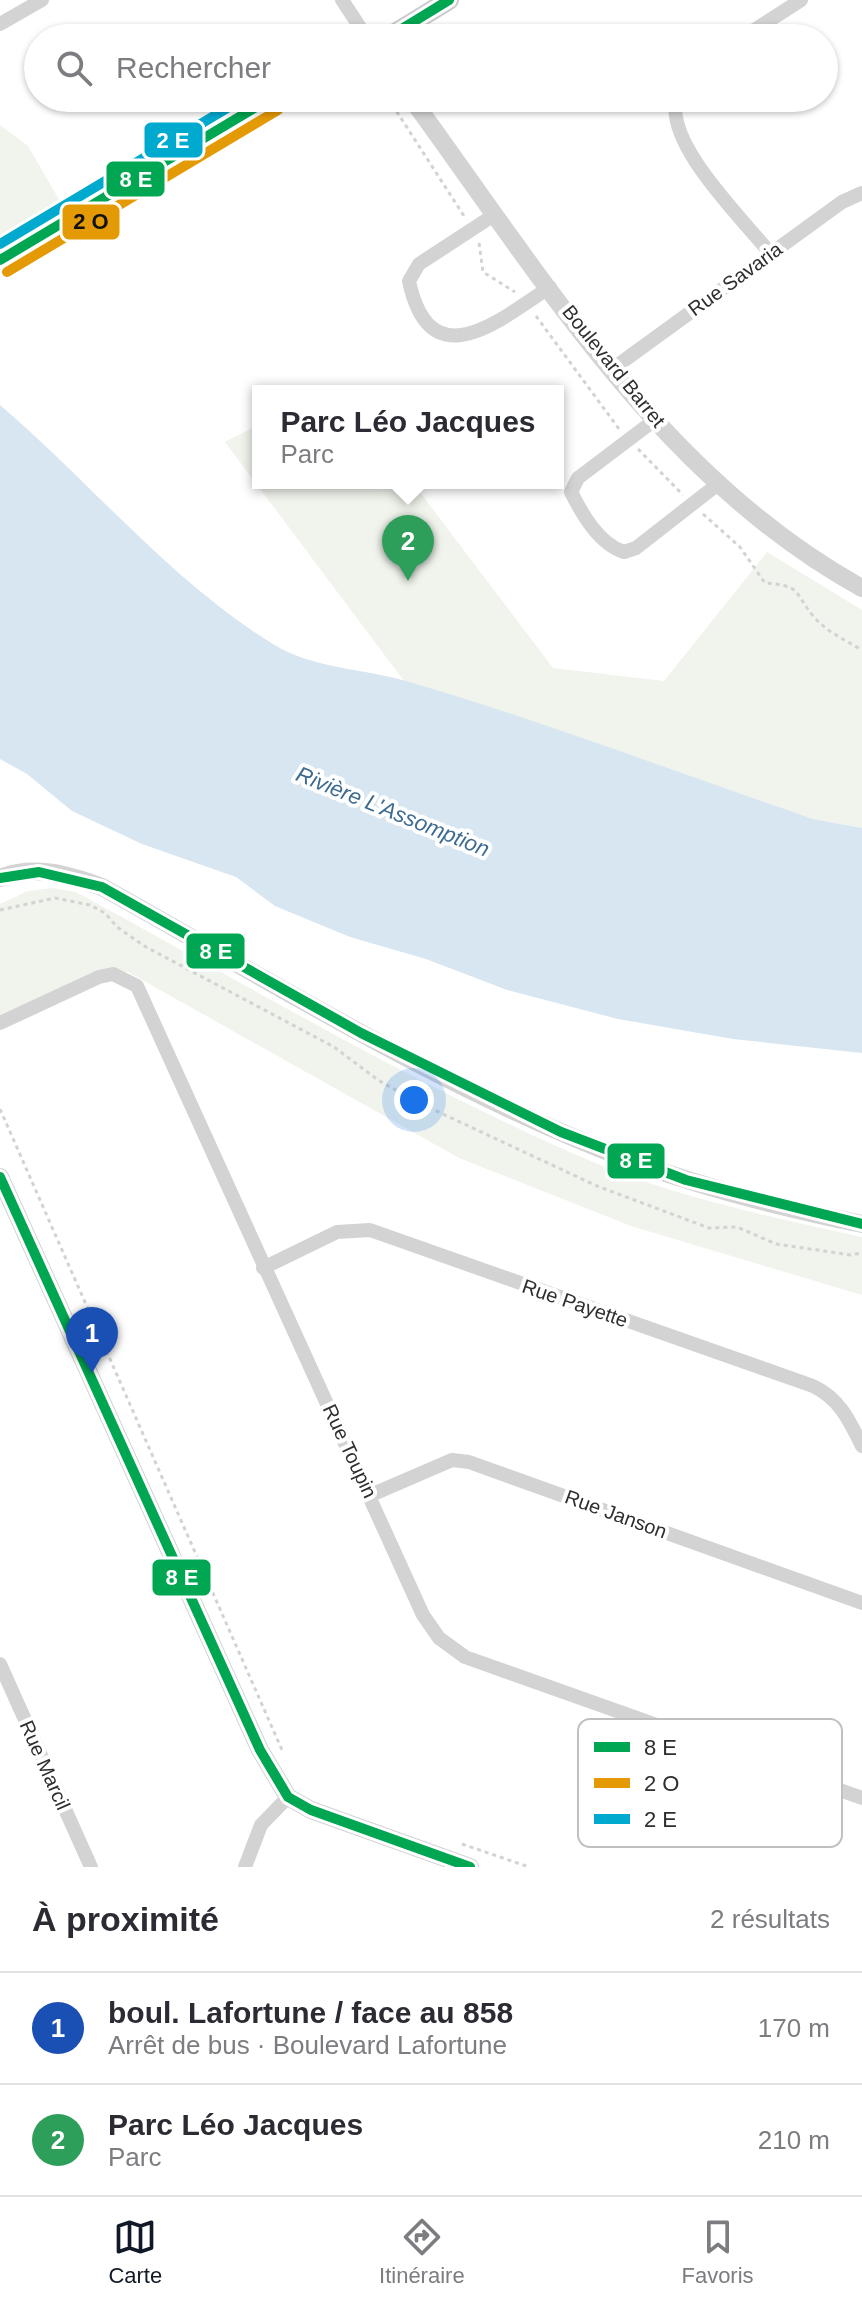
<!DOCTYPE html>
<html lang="fr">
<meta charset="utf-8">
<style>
:root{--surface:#fff;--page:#f7f7f7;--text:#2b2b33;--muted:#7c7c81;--line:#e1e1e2;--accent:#111827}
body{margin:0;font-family:Helvetica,sans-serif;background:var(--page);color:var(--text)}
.you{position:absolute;left:414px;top:1100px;width:28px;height:28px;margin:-20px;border:6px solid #fff;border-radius:50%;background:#1a73e8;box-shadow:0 0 0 12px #1a73e833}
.badge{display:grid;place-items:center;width:52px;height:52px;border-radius:50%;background:var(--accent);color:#fff;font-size:26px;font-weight:700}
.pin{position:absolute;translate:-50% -66px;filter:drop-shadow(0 2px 4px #0008)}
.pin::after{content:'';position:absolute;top:42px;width:28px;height:24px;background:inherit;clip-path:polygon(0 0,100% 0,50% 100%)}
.popup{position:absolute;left:252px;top:385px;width:312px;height:104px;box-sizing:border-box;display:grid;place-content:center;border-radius:0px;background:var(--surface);filter:drop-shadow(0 2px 6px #0005);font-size:26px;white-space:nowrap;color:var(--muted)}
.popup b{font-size:30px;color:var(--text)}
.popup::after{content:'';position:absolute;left:50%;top:100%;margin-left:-16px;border:16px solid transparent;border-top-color:var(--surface)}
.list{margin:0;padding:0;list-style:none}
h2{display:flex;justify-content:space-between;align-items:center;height:104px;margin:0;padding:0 32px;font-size:34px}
h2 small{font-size:26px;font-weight:400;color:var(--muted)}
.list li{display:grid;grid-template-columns:52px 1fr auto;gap:24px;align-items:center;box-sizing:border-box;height:112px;padding:0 32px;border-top:2px solid var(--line)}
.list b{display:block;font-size:30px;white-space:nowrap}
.list p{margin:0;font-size:26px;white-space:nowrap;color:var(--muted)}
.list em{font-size:26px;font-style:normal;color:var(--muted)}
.icon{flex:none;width:44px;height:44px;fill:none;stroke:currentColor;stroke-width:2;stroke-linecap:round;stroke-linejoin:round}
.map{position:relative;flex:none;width:862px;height:1867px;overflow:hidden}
.search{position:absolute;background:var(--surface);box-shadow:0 2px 6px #0004;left:24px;right:24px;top:24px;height:88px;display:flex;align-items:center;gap:20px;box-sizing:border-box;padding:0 28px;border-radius:44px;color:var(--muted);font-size:30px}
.sheet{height:328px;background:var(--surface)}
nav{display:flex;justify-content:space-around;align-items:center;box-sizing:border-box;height:112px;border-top:2px solid var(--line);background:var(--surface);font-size:22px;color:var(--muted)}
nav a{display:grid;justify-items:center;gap:4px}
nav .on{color:var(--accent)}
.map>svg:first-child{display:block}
</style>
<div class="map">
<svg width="862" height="1867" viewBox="0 0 862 1867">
<rect width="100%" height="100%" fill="#fff"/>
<g fill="#f0f4ec">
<polygon points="0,125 28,146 68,215 0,254"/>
<polygon points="258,425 258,483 413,483 553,668 664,681 767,552 862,610 862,828 813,819 404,681 225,442"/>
<path d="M53,888L76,892C246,984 415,1086 593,1162C679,1198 772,1217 862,1237V1295L631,1226L459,1158L128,972L104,970L0,1015V904L28,891Z"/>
</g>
<path fill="#d8e6f1" d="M0,405C89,481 174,584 273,644C313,669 362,668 406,681C543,721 678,773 813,819L862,828V1053L733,1039L618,1019L507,990L426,959L350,937L275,906L236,877L142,844L72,811L27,774L0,759Z"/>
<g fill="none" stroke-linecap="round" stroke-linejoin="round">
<g stroke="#d3d3d3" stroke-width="3" stroke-dasharray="4 4" stroke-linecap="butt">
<polyline points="388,98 464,216"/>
<polyline points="479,243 483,272 515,292"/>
<polyline points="536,316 619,429"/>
<polyline points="638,449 683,495"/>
<path d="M703,514L740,547L765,583C803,586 793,592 814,617C827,632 845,640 862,650"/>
<polyline points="0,910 55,898 90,905 105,913 117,927 146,947 334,1047 378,1080 417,1102 597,1186 709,1228 737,1227 776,1244 851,1255 862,1253"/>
<polyline points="0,1109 282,1750"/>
<polyline points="462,1844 529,1867"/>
</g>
<g stroke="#d3d3d3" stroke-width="14">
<polyline points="342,0 367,38"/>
<polyline points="0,24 42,0"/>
<polyline points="742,38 801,0"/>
<path d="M677,98C663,142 742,218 770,253"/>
<path d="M494,215L419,264L409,281C430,380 500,320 550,287"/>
<polyline points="611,370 842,202 862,193"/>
<path d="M656,419L578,478L571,492C582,514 599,544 624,552L636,548L718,484"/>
<polyline points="0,1023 99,977 113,974 137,986 423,1615 439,1638 465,1657 862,1798"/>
<path d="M263,1268L337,1232L370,1230L813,1386C840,1399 849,1420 862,1446"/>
<polyline points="371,1495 452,1460 469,1462 862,1603"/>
<polyline points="0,1664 91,1867"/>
<polyline points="245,1867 261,1825 288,1797"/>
</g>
<g stroke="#d3d3d3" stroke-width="18">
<path d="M411,98C541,276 663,479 862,588"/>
<path d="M0,878C34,864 69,875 102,887C274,983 445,1090 629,1160C704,1188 783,1208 862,1224"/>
<polyline points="0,1177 260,1750 288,1797 311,1810 470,1867"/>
</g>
<g stroke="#ccc" stroke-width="20">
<polyline points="387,38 449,0"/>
<polyline points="0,260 271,98"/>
</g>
<g stroke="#fff" stroke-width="16">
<g id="bus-1">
<polyline points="387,38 449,0"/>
<polyline points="0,260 271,98"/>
<polyline points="0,878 39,872 102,887 361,1033 561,1132 686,1180 862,1224"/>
<polyline points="0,1177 260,1750 288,1797 311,1810 470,1867"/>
</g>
</g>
<g stroke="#fff" stroke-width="16">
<polyline id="bus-2" points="7,272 278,110"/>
</g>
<g stroke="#fff" stroke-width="16">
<polyline id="bus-3" points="0,244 244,98"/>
</g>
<use href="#bus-1" stroke="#00a651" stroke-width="10"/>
<use href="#bus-2" stroke="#e39a05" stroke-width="10"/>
<use href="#bus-3" stroke="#00a9ce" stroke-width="10"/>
</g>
<g text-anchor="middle" stroke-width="8" stroke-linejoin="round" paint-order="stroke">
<g font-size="20" fill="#2e2e2e" stroke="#fff">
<text transform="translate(735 279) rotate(-36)" y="7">Rue Savaria</text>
<text transform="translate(614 366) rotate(51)" y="7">Boulevard Barret</text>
<text transform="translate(575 1303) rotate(19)" y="7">Rue Payette</text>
<text transform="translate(350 1451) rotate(65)" y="7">Rue Toupin</text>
<text transform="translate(616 1514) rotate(20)" y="7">Rue Janson</text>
<text transform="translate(45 1765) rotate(66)" y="7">Rue Marcil</text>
</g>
<g font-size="22" font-style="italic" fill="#3d6b90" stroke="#fff">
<text transform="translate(393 811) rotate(22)" y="8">Rivière L'Assomption</text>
</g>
</g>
<rect x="578" y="1719" width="264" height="128" rx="12" fill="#fff" stroke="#c0c0c0" stroke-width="2"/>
<rect x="594" y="1742" width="36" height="10" fill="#00a651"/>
<rect x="594" y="1778" width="36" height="10" fill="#e39a05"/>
<rect x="594" y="1814" width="36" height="10" fill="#00a9ce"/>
<g font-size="22" fill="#2e2e2e">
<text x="644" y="1755">8 E</text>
<text x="644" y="1791">2 O</text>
<text x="644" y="1827">2 E</text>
</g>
<g stroke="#fff" stroke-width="3">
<rect x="143" y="121" width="61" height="38" rx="8" fill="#00a9ce"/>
<rect x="105" y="160" width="61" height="38" rx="8" fill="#00a651"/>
<rect x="61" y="203" width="60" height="38" rx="8" fill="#e39a05"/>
<rect x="185" y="932" width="61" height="38" rx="8" fill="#00a651"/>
<rect x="606" y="1142" width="60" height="38" rx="8" fill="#00a651"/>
<rect x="151" y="1558" width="61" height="39" rx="8" fill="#00a651"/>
</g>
<g font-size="22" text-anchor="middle" font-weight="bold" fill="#fff">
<text x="173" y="148">2 E</text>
<text x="136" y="187">8 E</text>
<text x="216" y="959">8 E</text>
<text x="636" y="1168">8 E</text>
<text x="182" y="1585">8 E</text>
</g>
<g font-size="22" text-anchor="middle" font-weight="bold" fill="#111">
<text x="91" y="229">2 O</text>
</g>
</svg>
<div class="you"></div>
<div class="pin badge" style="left:92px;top:1373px;background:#1a4fb4">1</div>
<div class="pin badge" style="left:408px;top:581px;background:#2e9e5b">2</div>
<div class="popup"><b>Parc Léo Jacques</b>Parc</div>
<div class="search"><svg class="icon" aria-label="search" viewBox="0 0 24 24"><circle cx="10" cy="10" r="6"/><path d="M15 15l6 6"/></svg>Rechercher</div>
</div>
<section class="sheet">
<h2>À proximité<small>2 résultats</small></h2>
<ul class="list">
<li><span class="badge" style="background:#1a4fb4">1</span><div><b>boul. Lafortune / face au 858</b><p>Arrêt de bus · Boulevard Lafortune</p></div><em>170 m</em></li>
<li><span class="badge" style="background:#2e9e5b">2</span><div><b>Parc Léo Jacques</b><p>Parc</p></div><em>210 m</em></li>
</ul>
</section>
<nav>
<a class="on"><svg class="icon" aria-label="map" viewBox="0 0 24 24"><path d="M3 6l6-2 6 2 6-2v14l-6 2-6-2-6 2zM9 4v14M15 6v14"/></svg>Carte</a>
<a><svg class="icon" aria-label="directions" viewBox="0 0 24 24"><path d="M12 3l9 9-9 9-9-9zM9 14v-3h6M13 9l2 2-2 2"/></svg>Itinéraire</a>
<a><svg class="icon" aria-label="saved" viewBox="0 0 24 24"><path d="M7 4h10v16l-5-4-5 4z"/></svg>Favoris</a>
</nav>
